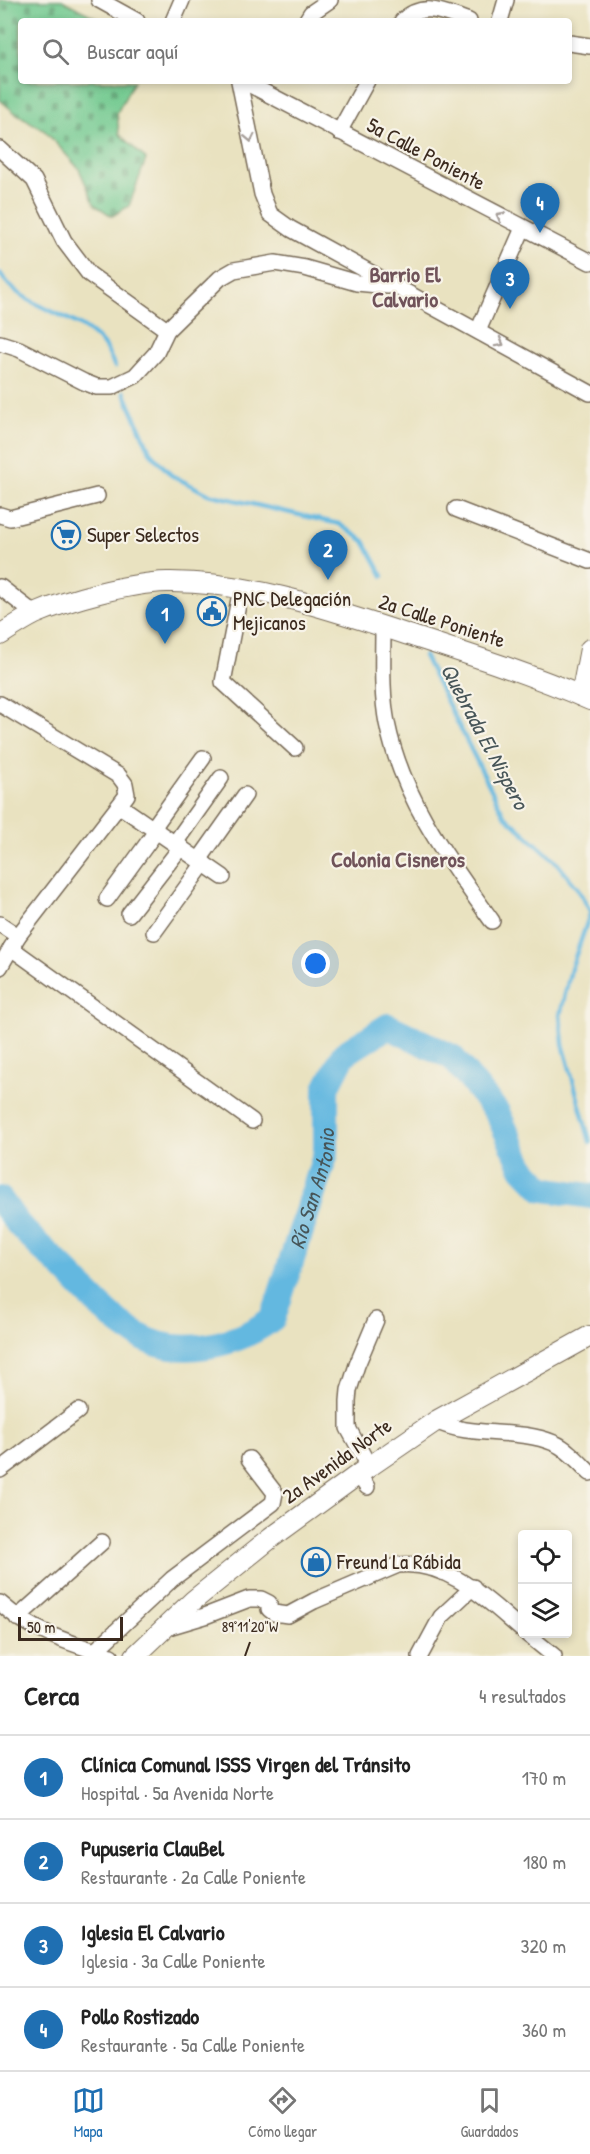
<!DOCTYPE html>
<html lang="es">
<meta charset="utf-8">
<style>
:root{--surface:#fff;--page:#f6f6f6;--text:#222;--muted:#767676;--line:#e0e0e0;--accent:#1f6fb2}
body{margin:0;font-family:"Patrick Hand",sans-serif;background:var(--page);color:var(--text)}
.controls{position:absolute;right:18px;bottom:18px;display:grid;overflow:hidden;border-radius:6px;box-shadow:0 3px 9px #0003}
.controls button{width:54px;height:54px;display:grid;place-items:center;padding:0;border:0;border-bottom:2px solid var(--line);background:var(--surface);color:var(--text);font:30px sans-serif}
.scale{position:absolute;left:18px;bottom:15px;width:105px;box-sizing:border-box;padding-left:6px;border:3px solid #3b2a1e;border-top:0;font-size:16px;line-height:21px;white-space:nowrap;color:#3b2a1e;-webkit-text-stroke:4px #f7f3e8;paint-order:stroke}
.you{position:absolute;left:316px;top:964px;width:21px;height:21px;margin:-15px;border:4px solid #fff;border-radius:50%;background:#1a73e8;box-shadow:0 0 0 9px #1a73e833}
.badge{display:grid;place-items:center;width:39px;height:39px;border-radius:50%;background:var(--accent);color:#fff;font-size:20px;font-weight:700}
.pin{position:absolute;translate:-50% -50px;filter:drop-shadow(0 2px 3px #0008)}
.pin::after{content:'';position:absolute;top:32px;width:21px;height:18px;background:inherit;clip-path:polygon(0 0,100% 0,50% 100%)}
.list{margin:0;padding:0;list-style:none}
h2{display:flex;justify-content:space-between;align-items:center;height:78px;margin:0;padding:0 24px;font-size:26px}
h2 small{font-size:20px;font-weight:400;color:var(--muted)}
.list li{display:grid;grid-template-columns:39px 1fr auto;gap:18px;align-items:center;box-sizing:border-box;height:84px;padding:0 24px;border-top:2px solid var(--line)}
.list b{display:block;font-size:22px;white-space:nowrap}
.list p{margin:0;font-size:20px;white-space:nowrap;color:var(--muted)}
.list em{font-size:20px;font-style:normal;color:var(--muted)}
.icon{flex:none;width:33px;height:33px;fill:none;stroke:currentColor;stroke-width:2;stroke-linecap:round;stroke-linejoin:round}
.map{position:relative;flex:none;width:590px;height:1656px;overflow:hidden}
.search{position:absolute;background:var(--surface);box-shadow:0 3px 9px #0003;left:18px;right:18px;top:18px;height:66px;display:flex;align-items:center;gap:15px;box-sizing:border-box;padding:0 21px;border-radius:6px;color:var(--muted);font-size:22px}
.sheet{height:414px;background:var(--surface)}
nav{display:flex;justify-content:space-around;align-items:center;box-sizing:border-box;height:84px;border-top:2px solid var(--line);background:var(--surface);font-size:16px;color:var(--muted)}
nav a{display:grid;justify-items:center;gap:3px}
nav .on{color:var(--accent)}
.map>svg:first-child{display:block}
</style>
<div class="map">
<svg width="590" height="1656" viewBox="0 0 590 1656">
<defs>
<pattern id="cemetery-stones" width="16" height="16" patternUnits="userSpaceOnUse" patternTransform="scale(1.5)"><rect width="16" height="16" fill="#71c98f"/><path d="M2 7V4a2 2 0 0 1 4 0v3zM10 15v-3a2 2 0 0 1 4 0v3z" fill="#5ea374"/></pattern>
</defs>
<rect width="100%" height="100%" fill="#f7f3e8"/>
<filter id="ink" filterUnits="userSpaceOnUse"><feTurbulence type="fractalNoise" baseFrequency=".0167" numOctaves="2"/><feDisplacementMap in="SourceGraphic" scale="12" xChannelSelector="R" yChannelSelector="G"/><feConvolveMatrix kernelMatrix="1 2 1 2 8 2 1 2 1" color-interpolation-filters="sRGB"/></filter>
<filter id="wash" filterUnits="userSpaceOnUse"><feTurbulence type="fractalNoise" baseFrequency=".008" numOctaves="4" result="noise"/><feDisplacementMap in="SourceGraphic" scale="24" xChannelSelector="R" yChannelSelector="G"/><feGaussianBlur stdDeviation="1.35" result="paint"/><feColorMatrix in="noise" values="0 0 0 0 0 0 0 0 0 0 0 0 0 0 0 0 0 1.4 0 .05"/><feComposite in="paint" operator="in"/></filter>
<g filter="url(#wash)">
<rect width="100%" height="100%" fill="#e9e2c0"/>
<polygon fill="url(#cemetery-stones)" stroke="#567a56" stroke-width="1.5" points="0,0 62,0 102,21 21,21 21,81 134,81 117,113 119,134 146,159 129,206 112,216 95,205 79,169 45,131 14,112 0,100"/>
<g fill="none" stroke-linecap="round" stroke-linejoin="round">
<g stroke="#64b8e0" stroke-width="4.5">
<path d="M0,273C22,310 73,311 101,342C107,348 111,359 115,367"/>
<polyline points="124,392 150,452 171,475 208,494 339,524 364,541 383,576"/>
<polyline points="424,656 504,815 556,862 578,889 590,911"/>
<polyline points="590,914 571,969 560,1015 563,1044 590,1142"/>
</g>
<path stroke="#64b8e0" stroke-width="26" id="s1" d="M0,1199C6,1207 12,1217 19,1225C34,1242 52,1257 68,1273C89,1295 109,1318 136,1334C177,1360 237,1346 273,1318L326,1153V1089L344,1054L388,1026L452,1057L497,1112L523,1168L543,1189L590,1196"/>
</g>
</g>
<g filter="url(#ink)">
<g fill="none" stroke-linecap="round" stroke-linejoin="round">
<g stroke="#786a57" stroke-width="18">
<g id="minor">
<polyline points="99,0 137,21"/>
<polyline points="173,21 182,0"/>
<polyline points="306,21 311,13 330,0"/>
<path d="M402,21C423,0 445,13 469,21"/>
<polyline points="500,21 506,0"/>
<polyline points="569,43 590,46"/>
<polyline points="239,81 262,194 270,214 291,229 590,393"/>
<polyline points="243,81 590,262"/>
<polyline points="339,132 367,81"/>
<polyline points="0,149 34,180 64,241 89,274 167,330"/>
<polyline points="478,331 523,228"/>
<polyline points="0,343 19,349 84,382 97,387 112,387 135,376 156,353 167,330 220,278 234,270 275,263 305,268 357,283 388,286"/>
<polyline points="456,509 590,561"/>
<polyline points="0,515 10,518 97,496"/>
<polyline points="0,587 35,614"/>
<polyline points="241,589 223,682 295,748"/>
<path d="M383,627C383,658 381,692 387,723C402,798 449,861 492,921"/>
<polyline points="0,704 119,776 125,784 127,795 18,936 0,967"/>
<polyline points="120,806 223,877"/>
<polyline points="153,828 203,758"/>
<polyline points="175,843 221,778"/>
<polyline points="199,860 245,795"/>
<polyline points="107,899 157,830"/>
<polyline points="129,914 181,847"/>
<polyline points="0,924 18,936"/>
<polyline points="154,932 204,863"/>
<polyline points="11,948 252,1121"/>
<path d="M436,1421C472,1439 516,1427 554,1443C567,1448 580,1463 590,1473"/>
<polyline points="369,1466 348,1428 348,1401 349,1390 357,1365 376,1320"/>
<polyline points="0,1470 78,1411"/>
<polyline points="358,1474 367,1487"/>
<path d="M0,1603C32,1632 70,1643 111,1656"/>
<polyline points="17,1618 102,1542"/>
<path d="M168,1627L205,1616L249,1599H261L269,1603V1609L274,1613L288,1615L314,1601L398,1565C448,1560 487,1600 522,1630"/>
<polyline points="527,1634 554,1656"/>
<polyline points="95,1651 172,1579 273,1503 275,1493 249,1459"/>
<polyline points="420,1656 441,1617 473,1587"/>
</g>
</g>
<g stroke="#786a57" stroke-width="22">
<g id="major">
<path d="M0,635C11,628 23,620 35,614C70,599 129,583 167,582C251,581 335,611 415,637C474,656 533,675 590,700"/>
<polyline points="581,696 590,649"/>
<polyline points="135,1656 194,1600 271,1538 363,1471 436,1421 590,1336"/>
</g>
</g>
<use href="#minor" stroke="#fff" stroke-width="15"/>
<use href="#major" stroke="#fff" stroke-width="20"/>
</g>
<defs><path id="oneway-chevron" d="M-2-3.5L2.5 0L-2 3.5" fill="none" stroke-width="1.6" stroke-linecap="round" stroke-linejoin="round" transform="scale(1.5)"/></defs>
<g stroke="#a79f9a">
<use href="#oneway-chevron" transform="translate(250 138) rotate(78)"/>
<use href="#oneway-chevron" transform="translate(500 216) rotate(-152)"/>
<use href="#oneway-chevron" transform="translate(500 343) rotate(29)"/>
</g>
</g>
<path fill="none" stroke="#3b2a1e" stroke-width="2" d="M245,1656L250,1642"/>
<defs>
<g id="supermarket-ring" transform="scale(1.5)"><circle r="9.5" fill="#f7f3e8" stroke="#1f6fb2" stroke-width="1.5"/><path d="M-6-5.5h2.5l.6 2H6L4.5 2H-2.5L-4.4-4H-6ZM-1.5 3.2a1.3 1.3 0 1 0 .1 0ZM3 3.2a1.3 1.3 0 1 0 .1 0Z" fill="#1f6fb2"/></g>
<g id="civic-ring" transform="scale(1.5)"><circle r="9.5" fill="#f7f3e8" stroke="#1f6fb2" stroke-width="1.5"/><path d="M-.6-6.5H3V-4.5H.6V-3L4-1V1h2V6H-6V1h2V-1L-.6-3ZM-1.2 2.5V6h2.4V2.5Z" fill="#1f6fb2"/></g>
<g id="shop-ring" transform="scale(1.5)"><circle r="9.5" fill="#f7f3e8" stroke="#1f6fb2" stroke-width="1.5"/><path d="M-5-2.5h2.3a2.7 3.5 0 0 1 5.4 0H5L5.5 6h-11ZM-1.5-2.5h3a1.5 2.3 0 0 0-3 0Z" fill="#1f6fb2"/></g>
</defs>
<g fill-rule="evenodd">
<use href="#supermarket-ring" x="66" y="535"/>
<use href="#civic-ring" x="212" y="611"/>
<use href="#shop-ring" x="316" y="1562"/>
</g>
<g text-anchor="middle" stroke-width="4.5" stroke-linejoin="round" paint-order="stroke">
<g font-size="21" fill="#3b2a1e" stroke="#f7f3e8">
<text transform="translate(426 154) rotate(28)" y="7">5a Calle Poniente</text>
<text transform="translate(442 621) rotate(18)" y="7">2a Calle Poniente</text>
<text transform="translate(337 1461) rotate(-36)" y="7">2a Avenida Norte</text>
</g>
<g font-size="21" fill="#3b2a1e" stroke="#f7f3e8" text-anchor="start">
<text x="87" y="542">Super Selectos</text>
<text x="233" y="606">PNC Delegación<tspan x="233" dy="24">Mejicanos</tspan></text>
<text x="337" y="1569">Freund La Rábida</text>
</g>
<g font-size="22" font-weight="bold" fill="#70535a" stroke="#f7f3e8">
<text x="405" y="282">Barrio El<tspan x="405" dy="25">Calvario</tspan></text>
<text x="398" y="867">Colonia Cisneros</text>
</g>
<g font-size="22" font-style="italic" fill="#475558" stroke="#f7f3e8">
<text transform="translate(485 736) rotate(62)" y="8">Quebrada El Nispero</text>
<text dy="8" stroke="none"><textPath href="#s1" startOffset="474">Río San Antonio</textPath></text>
</g>
</g>
<g font-size="15" text-anchor="middle" fill="#3b2a1e" stroke="#f7f3e8" stroke-width="4.5" stroke-linejoin="round" paint-order="stroke">
<text x="250" y="1632">89°11'20"W</text>
</g>
</svg>
<div class="controls">
<button><svg class="icon" aria-label="locate" viewBox="0 0 24 24"><circle cx="12" cy="12" r="6"/><path d="M12 2v4M12 18v4M2 12h4M18 12h4"/></svg></button>
<button><svg class="icon" aria-label="layers" viewBox="0 0 24 24"><path d="M12 4l9 5-9 5-9-5zM3 14l9 5 9-5"/></svg></button>
</div>
<div class="scale">50 m</div>
<div class="you"></div>
<div class="pin badge" style="left:165px;top:644px">1</div>
<div class="pin badge" style="left:328px;top:580px">2</div>
<div class="pin badge" style="left:510px;top:309px">3</div>
<div class="pin badge" style="left:540px;top:233px">4</div>
<div class="search"><svg class="icon" aria-label="search" viewBox="0 0 24 24"><circle cx="10" cy="10" r="6"/><path d="M15 15l6 6"/></svg>Buscar aquí</div>
</div>
<section class="sheet">
<h2>Cerca<small>4 resultados</small></h2>
<ul class="list">
<li><span class="badge">1</span><div><b>Clínica Comunal ISSS Virgen del Tránsito</b><p>Hospital · 5a Avenida Norte</p></div><em>170 m</em></li>
<li><span class="badge">2</span><div><b>Pupuseria ClauBel</b><p>Restaurante · 2a Calle Poniente</p></div><em>180 m</em></li>
<li><span class="badge">3</span><div><b>Iglesia El Calvario</b><p>Iglesia · 3a Calle Poniente</p></div><em>320 m</em></li>
<li><span class="badge">4</span><div><b>Pollo Rostizado</b><p>Restaurante · 5a Calle Poniente</p></div><em>360 m</em></li>
</ul>
</section>
<nav>
<a class="on"><svg class="icon" aria-label="map" viewBox="0 0 24 24"><path d="M3 6l6-2 6 2 6-2v14l-6 2-6-2-6 2zM9 4v14M15 6v14"/></svg>Mapa</a>
<a><svg class="icon" aria-label="directions" viewBox="0 0 24 24"><path d="M12 3l9 9-9 9-9-9zM9 14v-3h6M13 9l2 2-2 2"/></svg>Cómo llegar</a>
<a><svg class="icon" aria-label="saved" viewBox="0 0 24 24"><path d="M7 4h10v16l-5-4-5 4z"/></svg>Guardados</a>
</nav>
